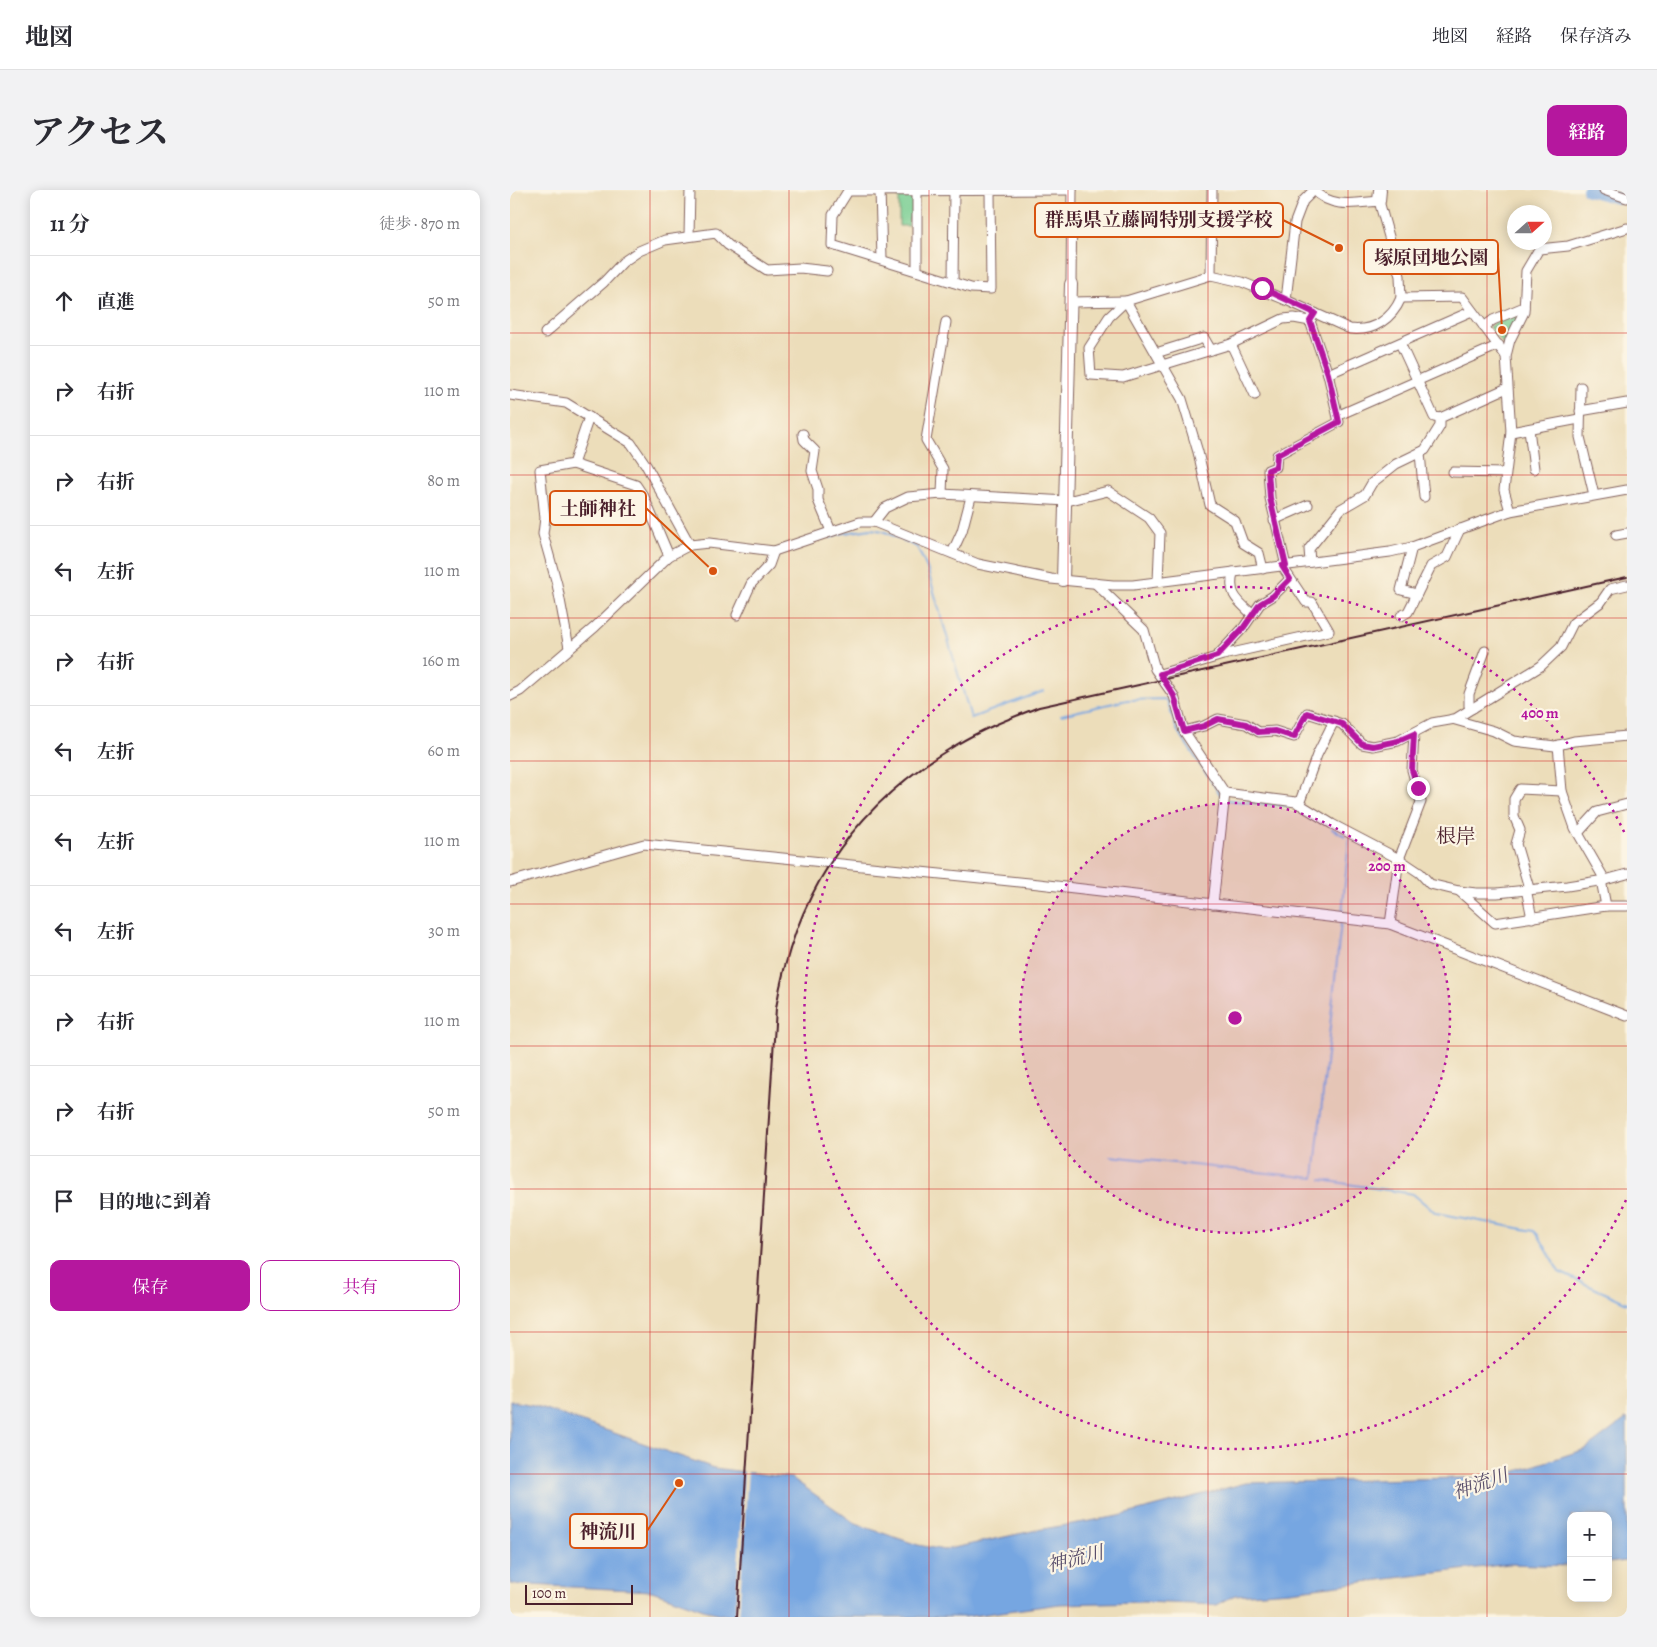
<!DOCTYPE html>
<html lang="ja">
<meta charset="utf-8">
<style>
:root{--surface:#fff;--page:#f2f2f3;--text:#2b2b33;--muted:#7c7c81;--line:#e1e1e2;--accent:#b5179e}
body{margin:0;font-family:Alegreya,"Noto Serif JP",serif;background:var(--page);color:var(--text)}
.controls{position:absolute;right:15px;bottom:15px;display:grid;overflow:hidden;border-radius:10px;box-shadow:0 2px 12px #0003}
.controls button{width:45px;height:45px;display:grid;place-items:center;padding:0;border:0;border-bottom:1px solid var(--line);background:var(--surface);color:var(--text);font:25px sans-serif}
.compass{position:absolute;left:997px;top:15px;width:45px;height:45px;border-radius:50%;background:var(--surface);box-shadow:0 2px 12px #0003;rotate:69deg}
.scale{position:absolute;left:15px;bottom:12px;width:108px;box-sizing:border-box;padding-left:5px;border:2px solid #4a1f2b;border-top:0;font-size:14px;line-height:18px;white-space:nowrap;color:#4a1f2b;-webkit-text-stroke:4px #fcf5e5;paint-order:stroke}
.stop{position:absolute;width:15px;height:15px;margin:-11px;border:4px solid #b5179e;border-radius:50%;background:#fff}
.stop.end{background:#b5179e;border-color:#fff;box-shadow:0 1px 5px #0008}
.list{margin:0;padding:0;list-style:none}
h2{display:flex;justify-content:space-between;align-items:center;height:65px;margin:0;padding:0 20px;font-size:21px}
h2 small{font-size:16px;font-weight:400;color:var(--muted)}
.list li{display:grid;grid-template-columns:32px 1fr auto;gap:15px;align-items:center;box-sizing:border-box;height:90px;padding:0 20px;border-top:1px solid var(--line)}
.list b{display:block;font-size:19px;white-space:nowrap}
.list em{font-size:16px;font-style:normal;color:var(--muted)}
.actions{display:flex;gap:10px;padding:15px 20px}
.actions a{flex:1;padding:11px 0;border:1px solid var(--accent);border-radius:10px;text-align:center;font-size:18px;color:var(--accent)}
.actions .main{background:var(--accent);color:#fff}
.icon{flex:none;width:28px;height:28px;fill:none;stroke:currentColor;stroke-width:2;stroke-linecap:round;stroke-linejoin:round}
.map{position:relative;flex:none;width:1117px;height:1427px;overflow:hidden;border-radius:10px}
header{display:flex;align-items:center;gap:30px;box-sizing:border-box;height:70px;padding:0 25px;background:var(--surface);border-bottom:1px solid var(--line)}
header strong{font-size:24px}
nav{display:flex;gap:28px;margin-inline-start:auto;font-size:18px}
.intro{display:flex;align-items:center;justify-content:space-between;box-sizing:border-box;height:120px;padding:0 30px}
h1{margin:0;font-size:35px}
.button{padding:12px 22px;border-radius:10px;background:var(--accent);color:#fff;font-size:18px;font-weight:700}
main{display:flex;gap:30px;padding:0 30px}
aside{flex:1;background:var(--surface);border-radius:10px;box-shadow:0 2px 12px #0003}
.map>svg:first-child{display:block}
</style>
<header>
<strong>地図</strong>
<nav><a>地図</a><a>経路</a><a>保存済み</a></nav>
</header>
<div class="intro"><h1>アクセス</h1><a class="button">経路</a></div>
<main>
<aside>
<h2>11 分<small>徒歩 · 870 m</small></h2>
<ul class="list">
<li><svg class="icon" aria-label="ahead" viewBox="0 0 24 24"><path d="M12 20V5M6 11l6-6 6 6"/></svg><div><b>直進</b></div><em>50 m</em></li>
<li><svg class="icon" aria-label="right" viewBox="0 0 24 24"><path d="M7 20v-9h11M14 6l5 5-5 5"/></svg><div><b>右折</b></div><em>110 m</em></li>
<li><svg class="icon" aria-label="right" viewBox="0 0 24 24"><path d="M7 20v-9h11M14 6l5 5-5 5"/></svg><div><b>右折</b></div><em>80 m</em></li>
<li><svg class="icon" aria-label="left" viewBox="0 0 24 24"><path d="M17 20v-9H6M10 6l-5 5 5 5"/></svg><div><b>左折</b></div><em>110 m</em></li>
<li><svg class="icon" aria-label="right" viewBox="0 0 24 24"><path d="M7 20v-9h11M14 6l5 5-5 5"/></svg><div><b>右折</b></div><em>160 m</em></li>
<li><svg class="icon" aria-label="left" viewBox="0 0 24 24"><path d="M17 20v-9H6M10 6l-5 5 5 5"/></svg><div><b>左折</b></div><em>60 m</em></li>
<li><svg class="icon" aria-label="left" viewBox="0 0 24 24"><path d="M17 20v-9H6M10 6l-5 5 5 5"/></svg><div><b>左折</b></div><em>110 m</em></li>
<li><svg class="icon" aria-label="left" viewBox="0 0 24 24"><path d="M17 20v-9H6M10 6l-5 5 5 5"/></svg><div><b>左折</b></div><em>30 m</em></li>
<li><svg class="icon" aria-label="right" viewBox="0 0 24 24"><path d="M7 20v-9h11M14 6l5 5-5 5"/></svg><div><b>右折</b></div><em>110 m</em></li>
<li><svg class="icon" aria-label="right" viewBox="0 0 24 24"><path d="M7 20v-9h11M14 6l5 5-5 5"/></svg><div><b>右折</b></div><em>50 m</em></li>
<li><svg class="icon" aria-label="arrive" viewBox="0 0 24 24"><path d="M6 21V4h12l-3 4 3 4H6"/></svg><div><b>目的地に到着</b></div></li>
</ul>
<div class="actions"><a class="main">保存</a><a>共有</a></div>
</aside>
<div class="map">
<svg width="1117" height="1427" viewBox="0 0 1117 1427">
<rect width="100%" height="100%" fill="#fcf5e5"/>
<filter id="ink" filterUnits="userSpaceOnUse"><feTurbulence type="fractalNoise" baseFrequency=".02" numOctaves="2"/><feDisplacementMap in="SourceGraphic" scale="10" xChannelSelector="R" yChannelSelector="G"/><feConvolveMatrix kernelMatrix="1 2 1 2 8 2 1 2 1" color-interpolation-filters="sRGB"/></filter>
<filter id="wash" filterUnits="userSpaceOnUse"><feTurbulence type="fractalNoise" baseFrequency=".0096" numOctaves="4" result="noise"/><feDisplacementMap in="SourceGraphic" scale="20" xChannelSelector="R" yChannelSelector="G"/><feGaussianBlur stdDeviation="1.12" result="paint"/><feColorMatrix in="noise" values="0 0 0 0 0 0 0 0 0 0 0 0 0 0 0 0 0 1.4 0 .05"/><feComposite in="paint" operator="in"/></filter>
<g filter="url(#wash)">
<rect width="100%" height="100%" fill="#ecddba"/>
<g fill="#78ce93" stroke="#61765f">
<polygon points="401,4 404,9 404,28 399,28 399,36 389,36 389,5"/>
<polygon points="1012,121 996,157 979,137 987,131"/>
</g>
<polygon fill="#76a6e1" stroke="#606286" points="0,1211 24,1215 204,1278 282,1288 346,1334 408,1355 434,1360 527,1340 609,1326 736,1293 988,1287 1076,1259 1117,1228 1117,1371 1098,1373 1098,1326 1061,1326 1061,1376 999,1374 780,1401 725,1405 707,1415 633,1412 550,1414 454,1427 225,1427 202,1422 142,1401 0,1394"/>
<polygon fill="#ecddba" points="234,1279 238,1279 229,1427 225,1427"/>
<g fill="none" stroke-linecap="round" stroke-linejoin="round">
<g stroke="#76a6e1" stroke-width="2">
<polyline points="321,348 328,344 361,339 373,341 407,357 417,378 461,528 534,501"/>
<polyline points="551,525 617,510 654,509 657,511 667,540 712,607"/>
<polyline points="718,610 788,617"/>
<polyline points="822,639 835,646"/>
<polyline points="832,725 839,648"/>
<polyline points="600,966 804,988 831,732"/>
<polyline points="812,990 903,1004 926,1023 1024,1041 1029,1046 1049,1082 1117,1113"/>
</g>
<polyline stroke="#76a6e1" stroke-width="12" points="1078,0 1107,8"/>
</g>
</g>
<g filter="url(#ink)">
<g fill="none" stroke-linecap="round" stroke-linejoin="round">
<g stroke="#83625d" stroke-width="11">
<g id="street">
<polyline points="370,0 372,69"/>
<path d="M804,0C822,19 845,13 869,11L890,86L891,108L952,107L996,166"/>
<path d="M804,0L793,11L785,32L776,110L840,139C863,142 882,129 891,108"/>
<polyline points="1094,0 1117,8"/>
<polyline points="407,1 407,81"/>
<polyline points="480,1 481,99 461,98 322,55 323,25 338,1 562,0"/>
<polyline points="179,46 180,0"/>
<polyline points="701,85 702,0"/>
<polyline points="443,92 444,1"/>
<polyline points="561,94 562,0"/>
<polyline points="776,110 732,92 701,85 616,111 599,127 579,158 581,185 613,187 721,154 773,129 784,128 800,131"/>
<polyline points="561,112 616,111 672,209 688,262 700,315 725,331 733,353 749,363 753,379"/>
<polyline points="974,137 983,130 1014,117"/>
<polyline points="35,143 94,92 113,72 129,61 155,50 206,43 218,55 257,80 290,78 317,81"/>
<polyline points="890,153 924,227 930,228"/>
<polyline points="721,154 745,205"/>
<polyline points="646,163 694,148 701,160"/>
<polyline points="818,184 962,121"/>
<polyline points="1071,197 1070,247 1084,305"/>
<polyline points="0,205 56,213 121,253 136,275 180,355"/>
<polyline points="1070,221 1117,213"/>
<polyline points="829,225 989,155"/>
<polyline points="1019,239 1024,279"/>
<polyline points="1001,242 1069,229"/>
<polyline points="293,244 294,250 305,261 302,281 308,299 308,310 321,341"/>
<polyline points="910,263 914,307"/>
<polyline points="63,274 79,227"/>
<polyline points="943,282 994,283"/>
<polyline points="432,304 433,279 416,250 436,132"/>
<polyline points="1000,321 994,300 1001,242 996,166 1000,150 1014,122 1016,81 1029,59 1058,56 1117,38"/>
<polyline points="764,330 798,315"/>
<polyline points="364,332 375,318 398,307 432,304 557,311 598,301 639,328 650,343 648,391"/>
<polyline points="1106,345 1117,343"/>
<polyline points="902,357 891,400 907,404"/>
<polyline points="442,363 452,341 461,307"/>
<polyline points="800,372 799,359 831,319 855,305 862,293 886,274 915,260 930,236 930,228 997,198"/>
<polyline points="776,376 760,308 758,280 766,277 767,265 829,232 818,184 800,131 805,123"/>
<path d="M723,382C718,405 727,410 743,425"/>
<polyline points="585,393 634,440 645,479 664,506 674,541 715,603 703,714"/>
<polyline points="227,425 241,394 259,375 264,361"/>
<polyline points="891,426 898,422 921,376 937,367 950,339"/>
<polyline points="59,458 47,394 33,344 35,328 30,280 63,274 126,295 134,307 159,366"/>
<polyline points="707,466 734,437 750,414 763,406 780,389"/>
<polyline points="650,484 713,465 819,441 802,412 796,412 772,376"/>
<polyline points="0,506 10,501 85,437 159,366 180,355 199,353 264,361 350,332 364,332 468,374 541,389 603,395 623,395 880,362 902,357 1000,321 1117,300"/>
<polyline points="963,518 959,516 959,504 975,461"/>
<polyline points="942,529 984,541 1004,551 1045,556 1064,551 1117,546"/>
<polyline points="674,541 694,536 708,529 736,534 749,542 765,541 784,547 797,523 832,534 852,554 863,556 888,551 922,533 945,529 1031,476 1051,457 1063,433 1091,412 1100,399 1117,395"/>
<polyline points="1048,555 1052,601 1065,638 1095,690"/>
<polyline points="715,603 786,612 822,634 889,669 910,683 920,694 949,701 966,703 987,703 1057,696 1095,690 1117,684"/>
<polyline points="789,614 807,565 824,531"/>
<polyline points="1068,643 1087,622 1117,614"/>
<polyline points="1091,690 1096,716"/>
<polyline points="0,692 134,654 529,694 880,734 1117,826"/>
<polyline points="1019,698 1006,654 1010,640 1004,626 1004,609 1010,599 1052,601"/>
<polyline points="1016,699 1022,728"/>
<polyline points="949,701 985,733 1096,716 1117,716"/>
<polyline points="880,734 889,669 911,612 902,580 904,544"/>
</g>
</g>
<g stroke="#83625d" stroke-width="14">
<g id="secondary">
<polyline points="869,11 870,0"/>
<polyline points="553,390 561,94"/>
</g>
</g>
<use href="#street" stroke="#fff" stroke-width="9"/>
<use href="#secondary" stroke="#fff" stroke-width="12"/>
<path stroke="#4a1f2b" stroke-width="2" d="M227,1427L266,818C285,702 346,614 446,555C472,539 501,528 529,517L1117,387"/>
</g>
</g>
<g fill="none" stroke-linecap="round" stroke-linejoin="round" filter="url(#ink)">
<polyline stroke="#b5179e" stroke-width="6" points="752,98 805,123 800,131 818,184 829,232 767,265 766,277 758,280 760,308 776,376 772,376 780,389 763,406 750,414 734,437 707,466 650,484 664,506 674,541 694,536 708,529 736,534 748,542 765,541 784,547 797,523 832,534 852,554 863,556 888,551 904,544 902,580 908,598"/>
</g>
<path fill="none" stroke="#d62828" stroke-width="1" stroke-opacity="0.55" d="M140,0V1427M279,0V1427M419,0V1427M558,0V1427M698,0V1427M838,0V1427M977,0V1427M0,143H1117M0,285H1117M0,428H1117M0,571H1117M0,714H1117M0,856H1117M0,999H1117M0,1142H1117M0,1284H1117"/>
<circle cx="725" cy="828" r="215" fill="#b5179e" fill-opacity=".12"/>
<g fill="none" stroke="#b5179e" stroke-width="2.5" stroke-dasharray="2.5 5">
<circle cx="725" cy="828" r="215"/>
<path d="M1116 1010A431 431 0 1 1 1116 646"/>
</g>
<g text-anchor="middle" stroke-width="4.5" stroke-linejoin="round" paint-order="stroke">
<g font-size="19" font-style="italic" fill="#594e6b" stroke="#fcf5e5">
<text transform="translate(970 1293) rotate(-19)" y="7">神流川</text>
<text transform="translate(565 1368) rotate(-14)" y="7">神流川</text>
</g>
<g font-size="20" fill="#4a1f2b" stroke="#fcf5e5">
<text x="946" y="653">根岸</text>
</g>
</g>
<circle cx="725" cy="828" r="8" fill="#b5179e" stroke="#fcf5e5" stroke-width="2.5"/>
<g font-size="15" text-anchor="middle" font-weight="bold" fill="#b5179e" stroke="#fcf5e5" stroke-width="4.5" stroke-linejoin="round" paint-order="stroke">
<text x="1030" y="528">400 m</text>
<text x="877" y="681">200 m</text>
</g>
<path fill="none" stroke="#d8530f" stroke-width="2" d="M829 58L773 30M992 140L988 67M203 381L136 318M169 1293L137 1341"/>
<g fill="#d8530f" stroke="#fcf5e5" stroke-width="2">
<circle cx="829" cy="58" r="5"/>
<circle cx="992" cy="140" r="5"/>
<circle cx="203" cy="381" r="5"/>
<circle cx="169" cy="1293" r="5"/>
</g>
<g fill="#fcf5e5" stroke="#d8530f" stroke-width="2">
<rect x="525" y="13" width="248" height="34" rx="5"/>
<rect x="854" y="50" width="134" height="34" rx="5"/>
<rect x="40" y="301" width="96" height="34" rx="5"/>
<rect x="60" y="1324" width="77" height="34" rx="5"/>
</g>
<g font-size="19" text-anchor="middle" font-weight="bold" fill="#4a1f2b">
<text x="649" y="36">群馬県立藤岡特別支援学校</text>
<text x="921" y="74">塚原団地公園</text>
<text x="88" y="325">土師神社</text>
<text x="98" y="1348">神流川</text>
</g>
</svg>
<div class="controls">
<button>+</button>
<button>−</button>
</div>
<svg class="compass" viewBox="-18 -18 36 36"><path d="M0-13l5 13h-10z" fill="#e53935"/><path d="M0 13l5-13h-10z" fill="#7c7c81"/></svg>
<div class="scale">100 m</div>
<div class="stop" style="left:752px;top:98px"></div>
<div class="stop end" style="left:908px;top:598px"></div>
</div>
</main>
